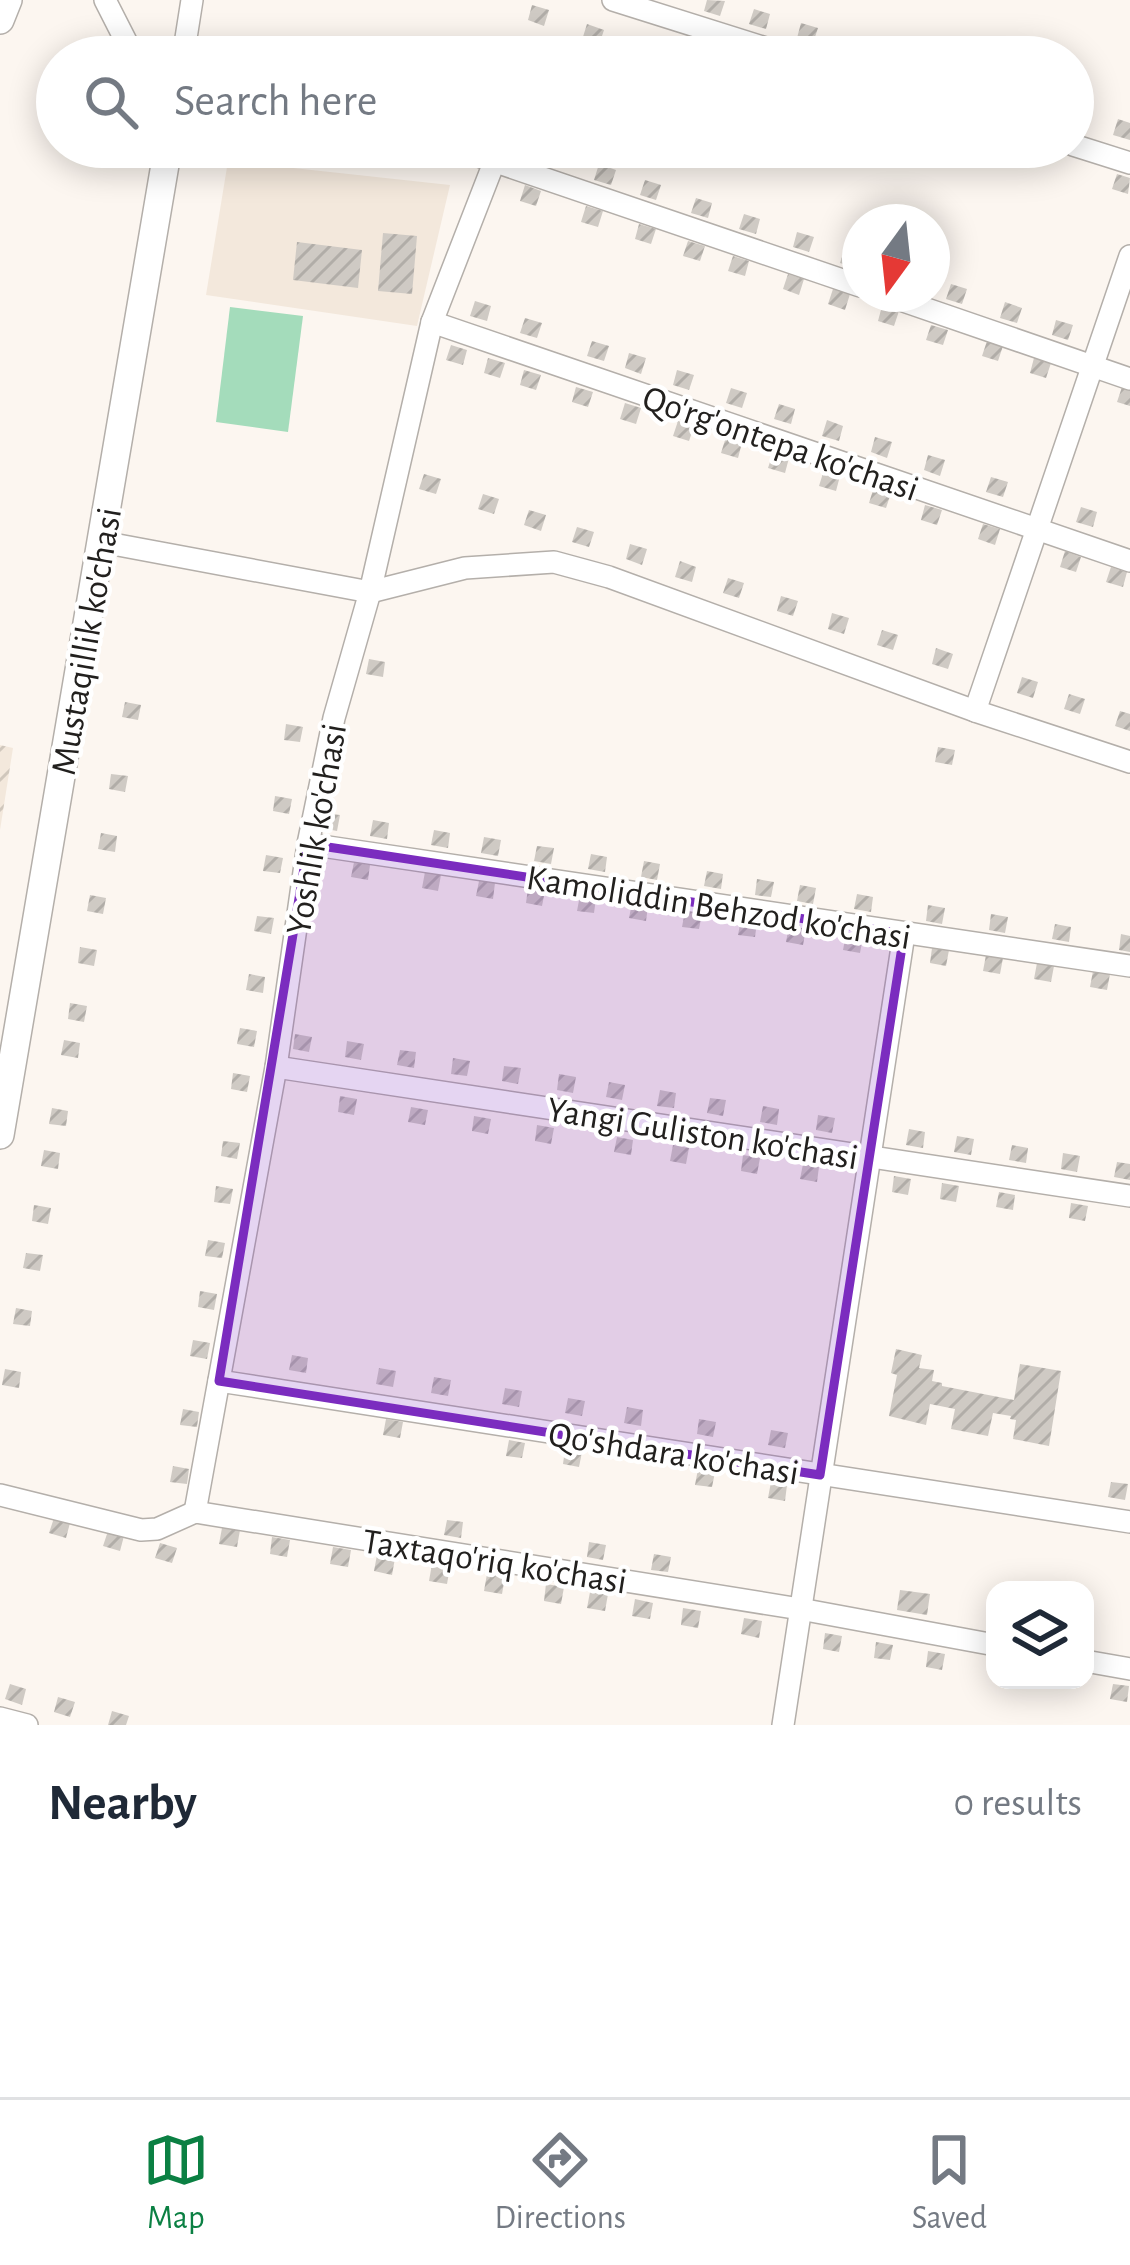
<!DOCTYPE html>
<style>
:root{--surface:#fff;--page:#f2f2f3;--text:#1f2937;--muted:#747a83;--line:#e0e1e3;--accent:#0b8043}
body{margin:0;font-family:"Alegreya Sans",sans-serif;background:var(--page);color:var(--text)}
.controls{position:absolute;right:36px;bottom:36px;display:grid;overflow:hidden;border-radius:24px;box-shadow:0 6px 30px #0003}
.controls button{width:108px;height:108px;display:grid;place-items:center;padding:0;border:0;border-bottom:3px solid var(--line);background:var(--surface);color:var(--text);font:60px sans-serif}
.compass{position:absolute;left:842px;top:204px;width:108px;height:108px;border-radius:50%;background:var(--surface);box-shadow:0 6px 30px #0003;rotate:195deg}
.list{margin:0;padding:0;list-style:none}
h2{display:flex;justify-content:space-between;align-items:center;height:156px;margin:0;padding:0 48px;font-size:51px}
h2 small{font-size:39px;font-weight:400;color:var(--muted)}
.icon{flex:none;width:66px;height:66px;fill:none;stroke:currentColor;stroke-width:2;stroke-linecap:round;stroke-linejoin:round}
.map{position:relative;flex:none;width:1130px;height:1725px;overflow:hidden}
.search{position:absolute;background:var(--surface);box-shadow:0 6px 30px #0003;left:36px;right:36px;top:36px;height:132px;display:flex;align-items:center;gap:30px;box-sizing:border-box;padding:0 42px;border-radius:66px;color:var(--muted);font-size:45px}
.sheet{height:372px;background:var(--surface)}
nav{display:flex;justify-content:space-around;align-items:center;box-sizing:border-box;height:168px;border-top:3px solid var(--line);background:var(--surface);font-size:33px;color:var(--muted)}
nav a{display:grid;justify-items:center;gap:6px}
nav .on{color:var(--accent)}
.map>svg:first-child{display:block}
</style>
<div class="map">
<svg width="1130" height="1725" viewBox="0 0 1130 1725">
<defs>
<pattern id="industrial-furrows" width="10" height="10" patternUnits="userSpaceOnUse" patternTransform="scale(3)"><rect width="10" height="10" fill="#f3e8dc"/><path d="M-1 1l2-2M0 10L10 0M9 11l2-2" fill="none" stroke="#d0c7bc"/></pattern>
<pattern id="building-hatch" width="6" height="6" patternUnits="userSpaceOnUse" patternTransform="scale(3)"><rect width="6" height="6" fill="#cfcac4"/><path d="M-1 1l2-2M0 6l6-6M5 7l2-2" fill="none" stroke="#b1ada8"/></pattern>
</defs>
<rect width="100%" height="100%" fill="#fcf6f0"/>
<polygon fill="#f3e8dc" points="228,161 450,185 417,326 206,295"/>
<polygon fill="url(#industrial-furrows)" points="0,745 13,748 0,830"/>
<polygon fill="#a4dcbb" points="230,307 303,316 288,432 216,422"/>
<g fill="url(#building-hatch)">
<polygon points="707,0 725,1 720,16 704,11"/>
<polygon points="532,5 549,10 544,26 528,20"/>
<polygon points="754,9 770,14 766,29 749,24"/>
<polygon points="801,23 818,28 813,43 797,38"/>
<polygon points="587,24 604,30 599,45 582,40"/>
<polygon points="853,39 870,44 866,57 849,54"/>
<polygon points="640,42 656,48 653,57 635,57"/>
<polygon points="243,43 259,48 257,57 239,57"/>
<polygon points="1118,119 1130,123 1130,140 1113,135"/>
<polygon points="539,147 556,149 551,165 535,159"/>
<polygon points="1028,147 1044,152 1040,167 1023,162"/>
<polygon points="599,164 616,170 611,185 594,180"/>
<polygon points="1117,174 1130,178 1128,194 1112,189"/>
<polygon points="645,180 661,185 656,200 640,195"/>
<polygon points="525,185 541,191 536,206 520,201"/>
<polygon points="696,198 712,203 708,218 691,213"/>
<polygon points="586,206 603,211 598,227 581,222"/>
<polygon points="744,214 760,219 756,234 739,229"/>
<polygon points="639,224 656,229 651,244 635,239"/>
<polygon points="797,232 814,237 809,252 793,247"/>
<polygon points="383,233 417,236 412,294 378,291"/>
<polygon points="688,241 705,246 700,261 683,256"/>
<polygon points="297,242 362,250 358,288 293,280"/>
<polygon points="845,248 860,253 856,268 840,263"/>
<polygon points="733,256 749,261 745,276 728,271"/>
<polygon points="788,274 804,279 799,295 783,289"/>
<polygon points="951,284 967,289 962,304 946,299"/>
<polygon points="833,289 850,294 845,310 828,304"/>
<polygon points="475,301 491,306 487,321 470,316"/>
<polygon points="1005,302 1022,308 1017,323 1000,318"/>
<polygon points="882,306 899,311 894,326 878,321"/>
<polygon points="525,318 542,323 537,338 520,333"/>
<polygon points="1056,320 1073,325 1068,340 1052,335"/>
<polygon points="931,325 948,330 943,345 926,340"/>
<polygon points="592,341 609,346 604,361 587,356"/>
<polygon points="987,341 1003,346 998,361 982,356"/>
<polygon points="451,345 467,350 463,365 446,360"/>
<polygon points="629,353 646,358 641,374 625,368"/>
<polygon points="488,358 505,363 500,378 484,373"/>
<polygon points="1034,358 1051,363 1046,378 1030,373"/>
<polygon points="524,370 541,375 536,390 520,385"/>
<polygon points="677,370 694,375 689,390 673,385"/>
<polygon points="576,387 593,392 588,407 572,402"/>
<polygon points="1122,387 1130,389 1130,406 1117,402"/>
<polygon points="731,388 747,393 742,408 726,403"/>
<polygon points="625,403 641,408 636,424 620,419"/>
<polygon points="779,404 795,409 791,424 774,419"/>
<polygon points="827,420 843,426 839,441 822,436"/>
<polygon points="678,421 694,426 689,441 673,436"/>
<polygon points="726,437 742,443 738,458 721,453"/>
<polygon points="875,437 892,442 887,458 871,452"/>
<polygon points="773,453 789,458 785,473 768,468"/>
<polygon points="928,455 945,460 940,476 924,470"/>
<polygon points="824,470 840,476 836,491 819,486"/>
<polygon points="424,474 441,479 436,494 419,489"/>
<polygon points="991,477 1008,482 1003,497 986,492"/>
<polygon points="874,487 891,493 886,508 869,503"/>
<polygon points="483,494 499,499 494,514 478,509"/>
<polygon points="925,505 942,510 937,525 921,520"/>
<polygon points="1081,507 1097,512 1093,527 1076,522"/>
<polygon points="529,510 546,515 541,531 524,525"/>
<polygon points="983,524 1000,529 995,545 978,539"/>
<polygon points="577,527 594,532 589,547 572,542"/>
<polygon points="630,544 647,549 642,565 626,559"/>
<polygon points="1065,551 1081,557 1076,572 1060,567"/>
<polygon points="680,561 696,567 692,582 675,577"/>
<polygon points="1111,567 1127,572 1123,587 1106,582"/>
<polygon points="728,578 744,583 739,598 723,593"/>
<polygon points="781,596 798,601 793,616 777,611"/>
<polygon points="832,613 849,618 844,634 828,629"/>
<polygon points="882,630 898,635 893,650 877,645"/>
<polygon points="936,648 953,654 948,669 932,664"/>
<polygon points="369,659 385,662 383,677 366,674"/>
<polygon points="1022,677 1038,682 1033,698 1017,693"/>
<polygon points="1069,694 1085,699 1080,714 1064,709"/>
<polygon points="125,702 141,705 138,720 122,717"/>
<polygon points="1120,711 1130,714 1130,731 1115,726"/>
<polygon points="286,724 303,727 300,742 284,740"/>
<polygon points="938,747 955,750 952,765 935,762"/>
<polygon points="111,774 128,776 125,792 109,789"/>
<polygon points="275,796 292,799 289,814 273,811"/>
<polygon points="323,813 340,815 337,831 321,828"/>
<polygon points="373,820 389,823 387,839 370,836"/>
<polygon points="434,830 450,833 448,848 431,845"/>
<polygon points="101,833 117,836 115,852 98,849"/>
<polygon points="484,837 501,840 498,856 481,853"/>
<polygon points="537,846 554,848 551,864 534,861"/>
<polygon points="591,854 607,857 605,872 588,869"/>
<polygon points="266,855 283,858 280,873 263,871"/>
<polygon points="644,861 660,864 657,880 641,877"/>
<polygon points="354,862 370,865 368,880 351,877"/>
<polygon points="707,871 723,874 721,889 704,886"/>
<polygon points="425,872 441,875 438,891 422,888"/>
<polygon points="757,879 774,882 771,897 755,895"/>
<polygon points="479,881 495,883 493,899 476,896"/>
<polygon points="800,885 816,888 813,904 797,901"/>
<polygon points="528,888 545,891 542,906 526,903"/>
<polygon points="857,894 873,897 871,912 854,909"/>
<polygon points="90,895 106,898 103,914 87,911"/>
<polygon points="580,895 596,898 594,913 577,911"/>
<polygon points="632,903 648,906 646,921 629,918"/>
<polygon points="928,905 945,908 942,924 926,921"/>
<polygon points="685,911 702,914 699,929 682,927"/>
<polygon points="991,914 1008,917 1005,933 989,930"/>
<polygon points="257,916 274,918 271,934 254,931"/>
<polygon points="741,919 757,922 755,937 738,935"/>
<polygon points="1055,924 1071,927 1069,942 1052,939"/>
<polygon points="789,926 806,929 803,945 786,942"/>
<polygon points="846,934 863,937 860,953 843,950"/>
<polygon points="1121,934 1130,936 1130,952 1119,950"/>
<polygon points="80,947 97,950 94,966 78,963"/>
<polygon points="932,948 949,950 946,966 930,963"/>
<polygon points="986,955 1003,958 1000,974 983,971"/>
<polygon points="1037,963 1054,966 1051,982 1034,979"/>
<polygon points="1093,971 1110,974 1107,990 1090,987"/>
<polygon points="249,974 265,977 263,993 246,990"/>
<polygon points="70,1003 87,1006 84,1022 68,1019"/>
<polygon points="240,1028 257,1031 254,1047 237,1044"/>
<polygon points="295,1034 312,1037 309,1052 293,1049"/>
<polygon points="64,1040 80,1043 78,1058 61,1055"/>
<polygon points="347,1041 364,1044 361,1060 345,1057"/>
<polygon points="400,1050 416,1052 414,1068 397,1065"/>
<polygon points="453,1058 470,1061 467,1076 451,1074"/>
<polygon points="504,1066 521,1068 518,1084 502,1081"/>
<polygon points="233,1073 250,1076 247,1092 231,1089"/>
<polygon points="559,1074 576,1077 573,1093 557,1090"/>
<polygon points="609,1082 625,1085 622,1100 606,1097"/>
<polygon points="660,1090 676,1093 674,1108 657,1106"/>
<polygon points="340,1096 357,1099 354,1115 338,1112"/>
<polygon points="710,1098 726,1100 723,1116 707,1113"/>
<polygon points="763,1106 779,1109 777,1125 760,1122"/>
<polygon points="411,1107 428,1110 425,1125 408,1122"/>
<polygon points="52,1108 68,1111 66,1126 49,1124"/>
<polygon points="818,1115 835,1118 832,1133 816,1130"/>
<polygon points="474,1116 491,1119 488,1134 472,1131"/>
<polygon points="537,1125 554,1128 551,1144 535,1141"/>
<polygon points="909,1129 925,1132 923,1148 906,1145"/>
<polygon points="957,1136 974,1139 971,1155 954,1152"/>
<polygon points="617,1137 633,1140 631,1155 614,1152"/>
<polygon points="223,1141 240,1143 237,1159 221,1156"/>
<polygon points="673,1145 689,1148 686,1164 670,1161"/>
<polygon points="1012,1145 1028,1148 1026,1163 1009,1160"/>
<polygon points="44,1150 60,1153 58,1169 41,1166"/>
<polygon points="1063,1153 1080,1156 1077,1172 1061,1169"/>
<polygon points="743,1155 760,1158 757,1174 741,1171"/>
<polygon points="1117,1162 1130,1164 1130,1180 1114,1177"/>
<polygon points="803,1164 819,1167 817,1182 800,1179"/>
<polygon points="894,1176 911,1179 908,1195 892,1192"/>
<polygon points="942,1183 959,1186 956,1202 940,1199"/>
<polygon points="216,1186 233,1189 230,1204 214,1202"/>
<polygon points="999,1192 1015,1195 1013,1210 996,1207"/>
<polygon points="1071,1203 1088,1206 1085,1221 1069,1218"/>
<polygon points="34,1205 51,1208 48,1224 32,1221"/>
<polygon points="208,1240 225,1243 222,1258 205,1256"/>
<polygon points="26,1253 43,1255 40,1271 23,1268"/>
<polygon points="200,1291 217,1294 214,1310 198,1307"/>
<polygon points="16,1308 32,1311 30,1326 13,1324"/>
<polygon points="193,1340 210,1343 207,1359 190,1356"/>
<polygon points="896,1349 922,1355 919,1368 934,1370 932,1381 942,1383 942,1386 1014,1400 1020,1364 1061,1371 1049,1446 1013,1439 1016,1420 1010,1419 1011,1416 993,1413 988,1436 951,1429 955,1409 930,1404 926,1425 889,1416 897,1375 891,1373"/>
<polygon points="292,1355 308,1358 306,1373 289,1370"/>
<polygon points="379,1368 396,1371 393,1387 376,1384"/>
<polygon points="5,1369 21,1372 19,1388 2,1385"/>
<polygon points="434,1377 451,1380 448,1396 431,1393"/>
<polygon points="505,1388 522,1391 519,1407 502,1404"/>
<polygon points="568,1398 585,1401 582,1416 565,1413"/>
<polygon points="627,1407 643,1410 641,1426 624,1423"/>
<polygon points="183,1409 199,1412 197,1427 180,1425"/>
<polygon points="386,1419 403,1422 400,1438 383,1435"/>
<polygon points="699,1419 716,1422 713,1437 697,1434"/>
<polygon points="771,1430 788,1433 785,1448 768,1445"/>
<polygon points="509,1440 525,1443 522,1458 506,1456"/>
<polygon points="565,1449 582,1452 579,1467 563,1464"/>
<polygon points="173,1466 189,1469 187,1484 170,1482"/>
<polygon points="698,1469 715,1472 712,1487 695,1485"/>
<polygon points="771,1482 787,1485 785,1501 768,1498"/>
<polygon points="1111,1482 1128,1484 1125,1500 1108,1497"/>
<polygon points="54,1518 70,1523 66,1538 49,1533"/>
<polygon points="447,1520 463,1522 461,1538 444,1535"/>
<polygon points="222,1528 240,1530 237,1547 219,1544"/>
<polygon points="108,1531 124,1536 120,1551 103,1546"/>
<polygon points="272,1537 290,1540 287,1557 270,1554"/>
<polygon points="589,1542 606,1545 603,1560 587,1557"/>
<polygon points="160,1543 177,1548 172,1563 155,1558"/>
<polygon points="333,1547 351,1550 348,1567 330,1564"/>
<polygon points="654,1554 671,1557 668,1572 651,1570"/>
<polygon points="377,1555 395,1558 392,1575 374,1571"/>
<polygon points="432,1564 450,1567 447,1584 429,1581"/>
<polygon points="487,1574 505,1577 502,1594 484,1591"/>
<polygon points="546,1584 564,1587 561,1604 544,1601"/>
<polygon points="900,1590 930,1594 927,1615 897,1610"/>
<polygon points="590,1592 608,1594 605,1611 587,1608"/>
<polygon points="635,1599 653,1603 650,1619 632,1616"/>
<polygon points="683,1608 701,1611 698,1628 681,1625"/>
<polygon points="744,1618 762,1621 759,1638 741,1634"/>
<polygon points="825,1633 842,1636 839,1652 823,1649"/>
<polygon points="876,1642 893,1645 890,1660 874,1658"/>
<polygon points="928,1651 945,1654 942,1670 926,1667"/>
<polygon points="10,1684 26,1689 22,1705 5,1699"/>
<polygon points="1113,1684 1129,1686 1127,1702 1110,1699"/>
<polygon points="58,1697 75,1702 70,1717 54,1712"/>
<polygon points="112,1711 129,1716 126,1725 108,1725"/>
</g>
<g fill="none" stroke-linecap="round" stroke-linejoin="round">
<g stroke="#b4afaa" stroke-width="24">
<g id="street">
<polyline points="105,0 134,57"/>
<polyline points="613,0 794,57"/>
<polyline points="183,57 192,0"/>
<polyline points="1073,145 1130,163"/>
<polyline points="452,147 860,286"/>
<polyline points="883,294 1130,379"/>
<polyline points="432,322 1130,561"/>
<polyline points="102,542 370,592 465,568 554,562 609,577 975,711 1130,762"/>
<polyline points="975,711 1130,256"/>
<polyline points="308,844 1130,966"/>
<polyline points="276,1067 1130,1196"/>
<polyline points="219,1381 1130,1522"/>
<polyline points="0,1495 141,1530 157,1529 195,1512 800,1609 995,1645"/>
<polyline points="195,1512 276,1067 308,844 334,718 370,592 432,322 495,160"/>
<polyline points="1085,1661 1130,1669"/>
<polyline points="0,1718 27,1725"/>
<polyline points="783,1725 904,934"/>
</g>
</g>
<g stroke="#b4afaa" stroke-width="30">
<g id="secondary">
<polyline points="0,20 8,0"/>
<polyline points="0,1135 168,147"/>
</g>
</g>
<use href="#street" stroke="#fff" stroke-width="21"/>
<use href="#secondary" stroke="#fff" stroke-width="27"/>
</g>
<path fill="#7b2cbf" fill-opacity="0.2" stroke="#7b2cbf" stroke-width="9" stroke-linejoin="round" d="M308,844L904,934L820,1475L219,1381Z"/>
<g text-anchor="middle" stroke-width="9" stroke-linejoin="round" paint-order="stroke">
<g font-size="36" fill="#22201e" stroke="#fff">
<text transform="translate(781 442) rotate(19)" y="13">Qo'rg'ontepa ko'chasi</text>
<text transform="translate(85 641) rotate(-80)" y="13">Mustaqillik ko'chasi</text>
<text transform="translate(315 829) rotate(-80)" y="13">Yoshlik ko'chasi</text>
<text transform="translate(719 906) rotate(9)" y="13">Kamoliddin Behzod ko'chasi</text>
<text transform="translate(703 1132) rotate(9)" y="13">Yangi Guliston ko'chasi</text>
<text transform="translate(674 1452) rotate(9)" y="13">Qo'shdara ko'chasi</text>
<text transform="translate(495 1560) rotate(9)" y="13">Taxtaqo'riq ko'chasi</text>
</g>
</g>
</svg>
<div class="controls">
<button><svg class="icon" aria-label="layers" viewBox="0 0 24 24"><path d="M12 4l9 5-9 5-9-5zM3 14l9 5 9-5"/></svg></button>
</div>
<svg class="compass" viewBox="-18 -18 36 36"><path d="M0-13l5 13h-10z" fill="#e53935"/><path d="M0 13l5-13h-10z" fill="#747a83"/></svg>
<div class="search"><svg class="icon" aria-label="search" viewBox="0 0 24 24"><circle cx="10" cy="10" r="6"/><path d="M15 15l6 6"/></svg>Search here</div>
</div>
<section class="sheet">
<h2>Nearby<small>0 results</small></h2>
<ul class="list">
</ul>
</section>
<nav>
<a class="on"><svg class="icon" aria-label="map" viewBox="0 0 24 24"><path d="M3 6l6-2 6 2 6-2v14l-6 2-6-2-6 2zM9 4v14M15 6v14"/></svg>Map</a>
<a><svg class="icon" aria-label="directions" viewBox="0 0 24 24"><path d="M12 3l9 9-9 9-9-9zM9 14v-3h6M13 9l2 2-2 2"/></svg>Directions</a>
<a><svg class="icon" aria-label="saved" viewBox="0 0 24 24"><path d="M7 4h10v16l-5-4-5 4z"/></svg>Saved</a>
</nav>
